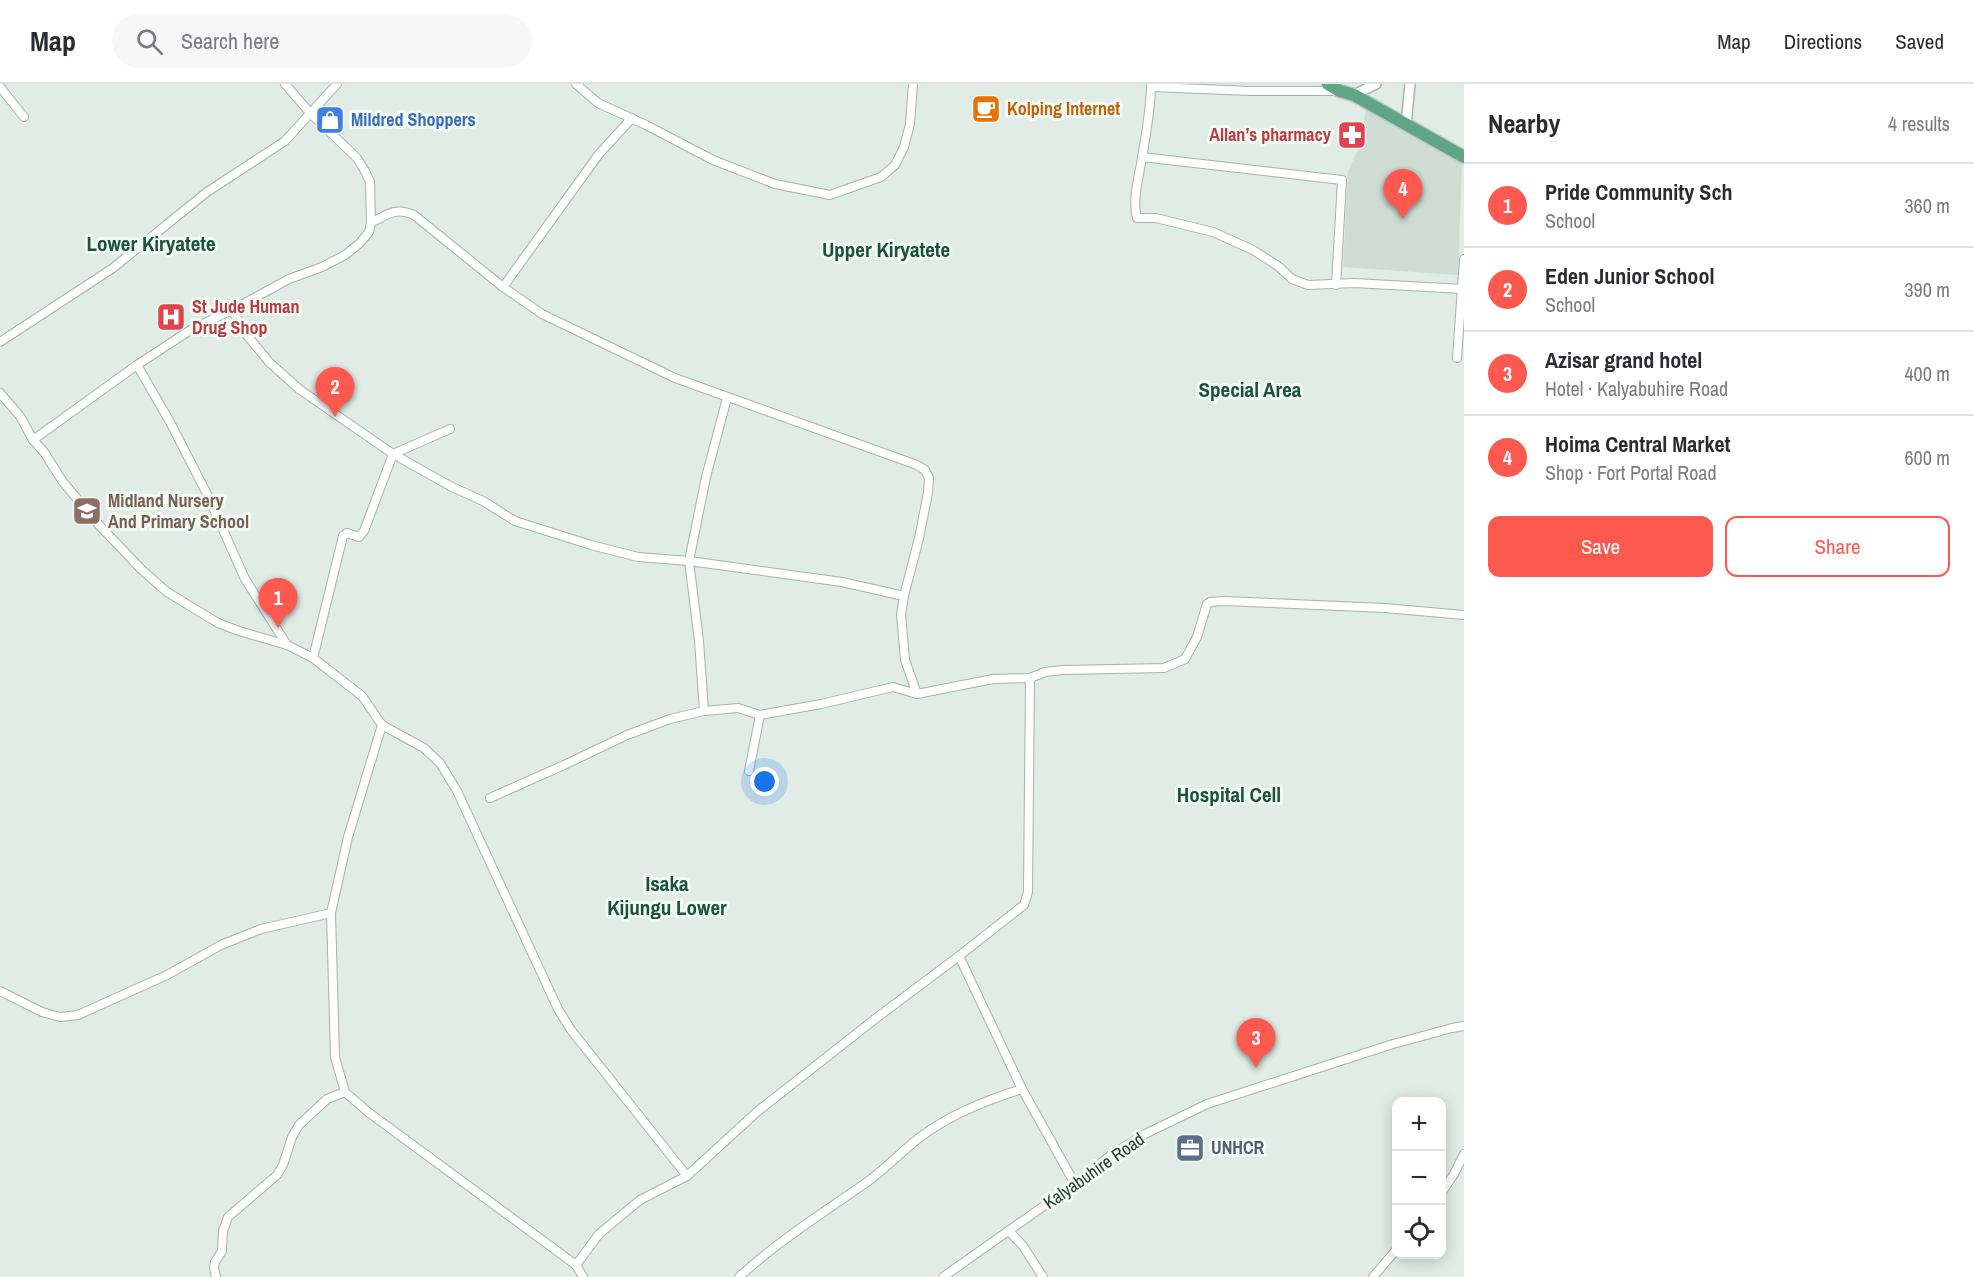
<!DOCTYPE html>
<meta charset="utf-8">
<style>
:root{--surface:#fff;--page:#f7f7f7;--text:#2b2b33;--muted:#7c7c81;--line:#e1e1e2;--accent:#fd594e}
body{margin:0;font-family:"Archivo Narrow",sans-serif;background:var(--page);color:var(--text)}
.controls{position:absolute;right:18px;bottom:18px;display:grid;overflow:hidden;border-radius:12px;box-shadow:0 3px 15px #0003}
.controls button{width:54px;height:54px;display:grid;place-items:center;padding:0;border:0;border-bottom:2px solid var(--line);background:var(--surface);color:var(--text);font:30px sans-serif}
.you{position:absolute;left:765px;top:698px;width:21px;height:21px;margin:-15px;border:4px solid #fff;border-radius:50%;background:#1a73e8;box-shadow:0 0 0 9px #1a73e833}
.badge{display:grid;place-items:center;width:39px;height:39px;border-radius:50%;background:var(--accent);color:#fff;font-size:20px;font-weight:700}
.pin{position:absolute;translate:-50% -50px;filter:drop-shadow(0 2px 3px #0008)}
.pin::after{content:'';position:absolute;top:32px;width:21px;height:18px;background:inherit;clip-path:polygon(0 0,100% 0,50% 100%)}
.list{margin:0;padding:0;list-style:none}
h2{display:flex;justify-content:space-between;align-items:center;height:78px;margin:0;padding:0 24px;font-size:26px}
h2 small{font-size:20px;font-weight:400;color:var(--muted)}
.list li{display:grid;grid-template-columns:39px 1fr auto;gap:18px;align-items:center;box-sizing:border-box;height:84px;padding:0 24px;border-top:2px solid var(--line)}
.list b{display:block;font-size:22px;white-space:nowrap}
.list p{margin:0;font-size:20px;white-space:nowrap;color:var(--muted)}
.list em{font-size:20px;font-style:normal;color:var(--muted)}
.actions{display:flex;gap:12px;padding:18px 24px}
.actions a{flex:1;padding:14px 0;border:2px solid var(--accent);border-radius:12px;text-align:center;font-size:21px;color:var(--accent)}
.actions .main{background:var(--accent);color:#fff}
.icon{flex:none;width:33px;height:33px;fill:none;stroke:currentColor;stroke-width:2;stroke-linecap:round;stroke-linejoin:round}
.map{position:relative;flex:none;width:1464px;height:1193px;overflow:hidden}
header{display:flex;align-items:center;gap:36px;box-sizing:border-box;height:84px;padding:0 30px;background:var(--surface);border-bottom:2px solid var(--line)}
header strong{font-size:28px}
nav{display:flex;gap:33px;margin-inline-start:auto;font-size:21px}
.search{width:420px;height:54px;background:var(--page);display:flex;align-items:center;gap:15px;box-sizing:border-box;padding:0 21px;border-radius:33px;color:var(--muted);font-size:22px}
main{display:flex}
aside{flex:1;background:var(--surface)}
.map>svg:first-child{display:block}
</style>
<header>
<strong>Map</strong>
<div class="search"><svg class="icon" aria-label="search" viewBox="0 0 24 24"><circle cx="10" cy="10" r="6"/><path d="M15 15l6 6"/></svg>Search here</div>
<nav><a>Map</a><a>Directions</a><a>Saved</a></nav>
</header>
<main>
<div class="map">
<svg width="1464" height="1193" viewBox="0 0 1464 1193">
<rect width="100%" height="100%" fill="#e0ece5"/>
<polygon fill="#cedcd3" points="1367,18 1462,77 1458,191 1343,183 1348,87 1361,59"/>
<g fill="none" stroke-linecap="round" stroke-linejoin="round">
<g stroke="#a2b4ab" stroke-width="10">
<g id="minor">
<polyline points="576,0 598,19 646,41 713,76 775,100 830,111 881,93 895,81 904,63 910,40 913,0"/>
<path d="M1151,0C1151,24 1146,50 1142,74C1139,93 1132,115 1137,134H1156L1213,148L1253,166L1278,182L1292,195L1308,201L1354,199L1464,205"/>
<polyline points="0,3 24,33"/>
<polyline points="1152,3 1251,7 1336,7"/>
<polyline points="1142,73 1342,96 1336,201"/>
<path d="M371,139C388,130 395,123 414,131L503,203L542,230L675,294L917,381L925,386L929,394L928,409L919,454L904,512L901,530L905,576L917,610"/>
<polyline points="503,203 599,70 632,34"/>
<polyline points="232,226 246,250 269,278 299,305 393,370 452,403 483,417 515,437 591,461 638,473 689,477 842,498 904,512"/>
<polyline points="0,258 113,184 207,108 285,57 337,0"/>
<polyline points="1457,274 1464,175"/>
<polyline points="137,281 170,338 208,412 245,495 287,561"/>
<polyline points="0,309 20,332 33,356 44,368 63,398 99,441 142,486 167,508 218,539 239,547 287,561 313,574 362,612 382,641 424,664 440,679 457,707 558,925 571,946 687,1092"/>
<polyline points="33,356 137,281 192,245 232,226 289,195 322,183 345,171 360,159 369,148 371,139 370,98 365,87 357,74 311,30 285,0"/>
<polyline points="313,574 343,452 347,449 359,453 364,447 393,370 450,345"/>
<polyline points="704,627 699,557 689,477 706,393 727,314"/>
<polyline points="382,641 348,753 331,829 335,973 345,1008 368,1028 576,1181 583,1193"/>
<polyline points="749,687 760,631"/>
<polyline points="490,714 564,681 627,651 670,635 704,627 738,624 760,631 821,620 893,603 917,610 993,595 1030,594 1045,588 1063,586 1164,584 1185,575 1197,553 1207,520 1210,518 1224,517 1385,524 1464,531"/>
<polyline points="959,872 1022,1005 1075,1100"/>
<polyline points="0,907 42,928 60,933 78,931 167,891 221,861 261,845 331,829"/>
<polyline points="1442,1108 1454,1090 1464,1070"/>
<polyline points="1009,1147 1023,1162 1043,1193"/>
<polyline points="576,1181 599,1150 640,1116 687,1092 758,1027 875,935 959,872 1024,821 1028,808 1030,594"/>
<polyline points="216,1193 214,1184 215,1178 222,1167 223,1147 228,1133 277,1091 283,1081 292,1053 299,1041 327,1015 345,1008"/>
<path d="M739,1193C778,1157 823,1129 867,1098C885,1085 901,1068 919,1054C949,1031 986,1016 1022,1005"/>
<polyline points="943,1193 1075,1100 1111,1071 1145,1050 1207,1020 1393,960 1452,944 1464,942"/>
<polyline points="1373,1193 1396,1166"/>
</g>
</g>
<g stroke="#a2b4ab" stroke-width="12">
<g id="tertiary">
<polyline points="1354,11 1376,0"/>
<polyline points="1406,41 1410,0"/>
</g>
</g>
<g stroke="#c0c9c5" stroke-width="15">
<polyline id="primary" points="1328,0 1340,7 1354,11 1464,73"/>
</g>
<use href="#minor" stroke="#fff" stroke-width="8"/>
<use href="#tertiary" stroke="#fff" stroke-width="9"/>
<use href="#primary" stroke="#61a587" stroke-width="12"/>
</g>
<defs>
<g id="cafe-square" transform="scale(1.5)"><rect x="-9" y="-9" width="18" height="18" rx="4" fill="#e8710a" stroke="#f1f9f3"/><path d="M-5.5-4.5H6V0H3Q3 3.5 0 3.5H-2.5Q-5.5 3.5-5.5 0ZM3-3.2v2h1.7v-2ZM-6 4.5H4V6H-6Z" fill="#fff"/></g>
<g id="shop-square" transform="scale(1.5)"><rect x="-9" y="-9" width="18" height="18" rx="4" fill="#3f7fe0" stroke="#f1f9f3"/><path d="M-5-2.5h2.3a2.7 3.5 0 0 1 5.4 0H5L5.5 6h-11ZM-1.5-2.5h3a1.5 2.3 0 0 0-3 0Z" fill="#fff"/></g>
<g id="pharmacy-square" transform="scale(1.5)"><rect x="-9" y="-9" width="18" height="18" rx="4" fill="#e0444e" stroke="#f1f9f3"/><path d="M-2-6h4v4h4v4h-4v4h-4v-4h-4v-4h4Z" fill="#fff"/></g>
<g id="hospital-square" transform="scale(1.5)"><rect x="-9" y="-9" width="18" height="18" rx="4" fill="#e0444e" stroke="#f1f9f3"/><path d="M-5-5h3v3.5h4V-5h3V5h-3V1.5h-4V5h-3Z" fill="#fff"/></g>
<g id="school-square" transform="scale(1.5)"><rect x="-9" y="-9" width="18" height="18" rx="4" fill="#8d6e63" stroke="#f1f9f3"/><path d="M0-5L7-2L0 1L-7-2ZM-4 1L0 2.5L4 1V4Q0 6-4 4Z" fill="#fff"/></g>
<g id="office-square" transform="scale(1.5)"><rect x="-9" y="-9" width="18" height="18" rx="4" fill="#5c6f8a" stroke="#f1f9f3"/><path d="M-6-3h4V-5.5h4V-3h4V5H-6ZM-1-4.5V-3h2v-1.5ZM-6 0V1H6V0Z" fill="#fff"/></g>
</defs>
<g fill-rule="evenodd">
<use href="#cafe-square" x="986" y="25"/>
<use href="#shop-square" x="330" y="36"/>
<use href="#pharmacy-square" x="1352" y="51"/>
<use href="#hospital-square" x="171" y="233"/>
<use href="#school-square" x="87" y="427"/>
<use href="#office-square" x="1190" y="1064"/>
</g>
<g text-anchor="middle" stroke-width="6" stroke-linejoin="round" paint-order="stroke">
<g font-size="18" font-weight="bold" fill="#c56008" stroke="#f1f9f3" text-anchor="start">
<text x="1007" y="31">Kolping Internet</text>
</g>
<g font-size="18" font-weight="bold" fill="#366cbe" stroke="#f1f9f3" text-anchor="start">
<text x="351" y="42">Mildred Shoppers</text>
</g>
<g font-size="18" font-weight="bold" fill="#be3a42" stroke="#f1f9f3" text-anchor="end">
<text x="1331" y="57">Allan’s pharmacy</text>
<text x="192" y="229" text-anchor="start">St Jude Human<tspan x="192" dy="21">Drug Shop</tspan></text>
</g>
<g font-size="18" font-weight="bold" fill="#785e54" stroke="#f1f9f3" text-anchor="start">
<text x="108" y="423">Midland Nursery<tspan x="108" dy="21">And Primary School</tspan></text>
</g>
<g font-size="18" font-weight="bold" fill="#4e5e75" stroke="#f1f9f3" text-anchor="start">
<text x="1211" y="1070">UNHCR</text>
</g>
<g font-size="18" fill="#1f3e30" stroke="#f1f9f3">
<text transform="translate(1094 1087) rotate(-35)" y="6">Kalyabuhire Road</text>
</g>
<g font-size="21" font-weight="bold" fill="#1a523a" stroke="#f1f9f3">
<text x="151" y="167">Lower Kiryatete</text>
<text x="886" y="173">Upper Kiryatete</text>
<text x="1250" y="313">Special Area</text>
<text x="1229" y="718">Hospital Cell</text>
<text x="667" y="807">Isaka<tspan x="667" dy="24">Kijungu Lower</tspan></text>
</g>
</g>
</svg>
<div class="controls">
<button>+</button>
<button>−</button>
<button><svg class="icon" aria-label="locate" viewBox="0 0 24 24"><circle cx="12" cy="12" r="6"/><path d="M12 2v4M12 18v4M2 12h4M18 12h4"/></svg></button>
</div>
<div class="you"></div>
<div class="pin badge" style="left:278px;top:544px">1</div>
<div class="pin badge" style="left:335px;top:333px">2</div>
<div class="pin badge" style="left:1256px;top:984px">3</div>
<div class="pin badge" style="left:1403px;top:135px">4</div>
</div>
<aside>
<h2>Nearby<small>4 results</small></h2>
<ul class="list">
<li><span class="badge">1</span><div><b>Pride Community Sch</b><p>School</p></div><em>360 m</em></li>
<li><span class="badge">2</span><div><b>Eden Junior School</b><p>School</p></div><em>390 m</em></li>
<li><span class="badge">3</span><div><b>Azisar grand hotel</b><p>Hotel · Kalyabuhire Road</p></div><em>400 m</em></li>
<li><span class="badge">4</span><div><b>Hoima Central Market</b><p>Shop · Fort Portal Road</p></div><em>600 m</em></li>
</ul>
<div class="actions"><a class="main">Save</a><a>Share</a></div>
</aside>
</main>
